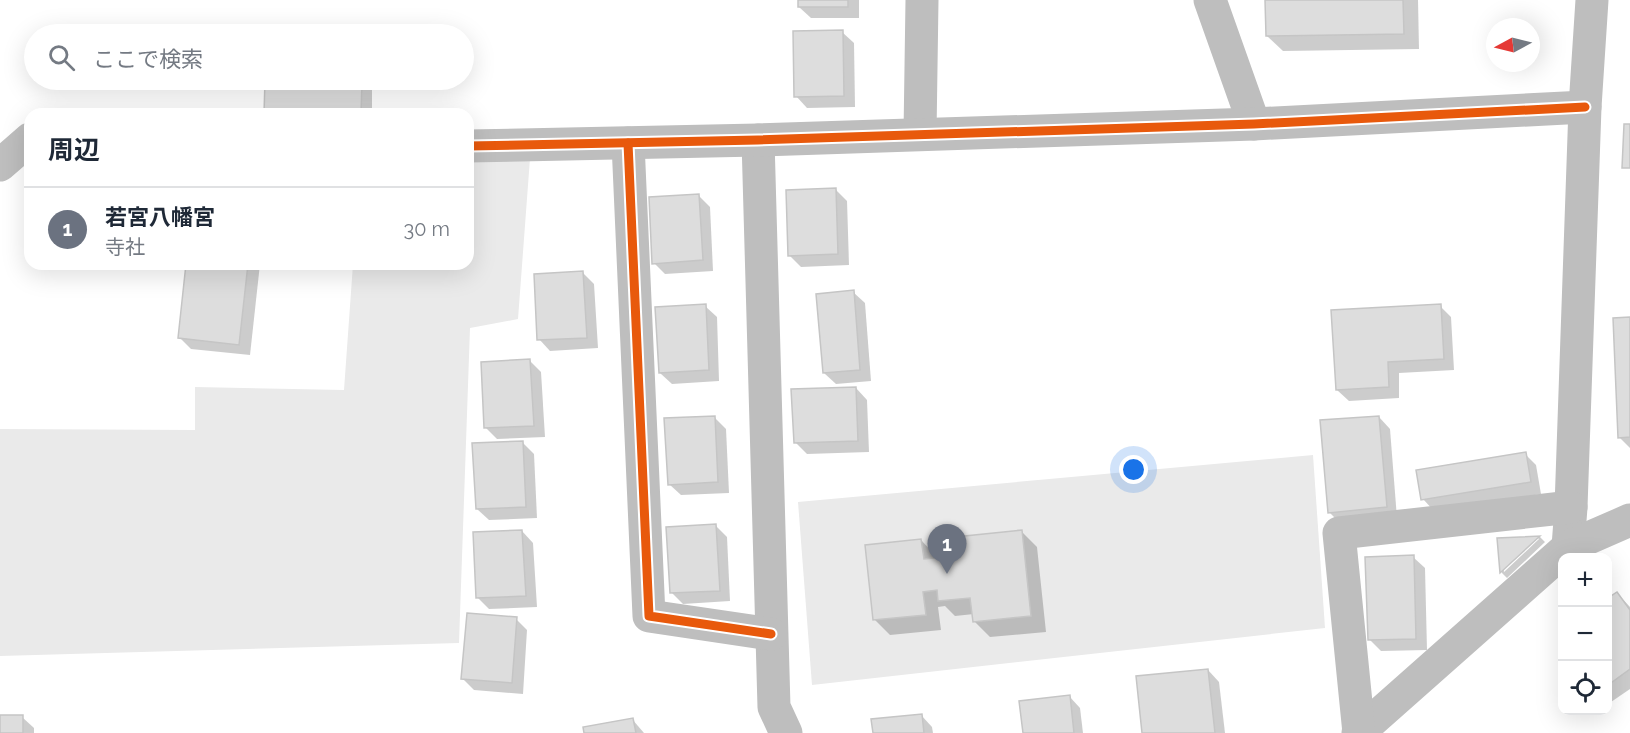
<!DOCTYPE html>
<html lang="ja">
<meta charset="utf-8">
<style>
:root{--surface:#fff;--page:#f2f2f3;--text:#1f2937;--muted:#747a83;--line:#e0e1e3;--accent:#595959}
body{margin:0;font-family:Raleway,"Noto Sans JP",sans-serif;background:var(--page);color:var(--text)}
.controls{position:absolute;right:18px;bottom:18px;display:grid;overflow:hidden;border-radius:12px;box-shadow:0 6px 24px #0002}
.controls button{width:54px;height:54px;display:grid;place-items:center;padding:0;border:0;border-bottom:2px solid var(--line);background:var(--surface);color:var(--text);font:30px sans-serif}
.compass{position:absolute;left:1486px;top:18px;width:54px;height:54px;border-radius:50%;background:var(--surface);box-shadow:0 6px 24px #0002;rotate:263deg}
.you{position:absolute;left:1134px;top:470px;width:21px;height:21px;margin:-15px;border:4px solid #fff;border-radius:50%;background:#1a73e8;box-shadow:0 0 0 9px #1a73e833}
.badge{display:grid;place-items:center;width:39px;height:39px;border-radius:50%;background:var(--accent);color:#fff;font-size:20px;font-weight:700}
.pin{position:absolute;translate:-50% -50px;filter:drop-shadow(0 2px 3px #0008)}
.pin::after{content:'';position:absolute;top:32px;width:21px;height:18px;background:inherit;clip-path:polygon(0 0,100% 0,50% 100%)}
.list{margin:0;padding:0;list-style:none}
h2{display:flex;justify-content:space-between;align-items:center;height:78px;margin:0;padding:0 24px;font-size:26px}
h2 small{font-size:20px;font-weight:400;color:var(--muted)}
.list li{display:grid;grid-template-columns:39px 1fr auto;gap:18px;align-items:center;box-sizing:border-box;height:84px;padding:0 24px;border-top:2px solid var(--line)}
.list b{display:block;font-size:22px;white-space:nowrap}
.list p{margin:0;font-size:20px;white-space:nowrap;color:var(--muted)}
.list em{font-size:20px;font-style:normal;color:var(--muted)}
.icon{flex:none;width:33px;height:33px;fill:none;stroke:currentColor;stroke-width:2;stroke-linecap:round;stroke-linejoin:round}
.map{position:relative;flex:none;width:1630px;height:733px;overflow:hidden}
.search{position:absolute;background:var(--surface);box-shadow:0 6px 24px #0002;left:24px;top:24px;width:450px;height:66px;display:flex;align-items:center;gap:15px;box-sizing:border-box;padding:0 21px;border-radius:33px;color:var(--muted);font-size:22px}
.panel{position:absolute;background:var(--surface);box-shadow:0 6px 24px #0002;left:24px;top:108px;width:450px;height:162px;border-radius:18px}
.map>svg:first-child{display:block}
</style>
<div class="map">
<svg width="1630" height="733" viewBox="0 0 1630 733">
<rect width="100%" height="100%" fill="#fff"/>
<g fill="#eaeaea">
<polygon points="531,145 518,319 470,328 459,643 0,656 0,429 195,430 195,387 344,390 353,264 468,264 468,146"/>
<polygon points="1313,455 1325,628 812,685 798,502"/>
</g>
<g fill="#0003">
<polygon points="799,0 859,0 859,18 811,18 799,7"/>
<polygon points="1267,0 1418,0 1419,49 1283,51 1267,36"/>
<polygon points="842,32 854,43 855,107 807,108 796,96"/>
<polygon points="266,80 366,80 372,86 372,114 266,114"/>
<polygon points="835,189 847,201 849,265 801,267 789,255"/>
<polygon points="699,196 710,207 713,271 665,274 654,263"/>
<polygon points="187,264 260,264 250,355 191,349 179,337"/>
<polygon points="583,273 594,284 598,348 550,351 539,339"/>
<polygon points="853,292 865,303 871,381 836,384 824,373"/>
<polygon points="705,306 717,317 719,381 672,384 660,373"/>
<polygon points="1440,306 1451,317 1454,370 1399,373 1399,398 1349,401 1337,390"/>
<polygon points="1630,319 1630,448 1619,437"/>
<polygon points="530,361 541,372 545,437 497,439 486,428"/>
<polygon points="856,388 867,400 869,452 807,454 796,443"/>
<polygon points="714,417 726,429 729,493 681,495 669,484"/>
<polygon points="1379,417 1390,429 1397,518 1341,524 1329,512"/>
<polygon points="522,442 534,454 537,518 489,520 477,509"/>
<polygon points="1525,454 1536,465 1541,494 1434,511 1423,499"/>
<polygon points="716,526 727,537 730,601 683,604 671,592"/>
<polygon points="522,531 533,543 537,607 489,609 478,598"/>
<polygon points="1021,531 1037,547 1046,632 990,637 975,622 974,614 955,616 945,606 938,607 941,630 890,635 874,619 921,540 936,556 937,559 958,557"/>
<polygon points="1537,537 1540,537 1545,542 1507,578 1502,573 1499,540 1504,572 1539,539"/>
<polygon points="1413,557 1425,568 1427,650 1381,651 1370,640"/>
<polygon points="1617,593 1630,607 1630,689 1611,702 1608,698 1608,600"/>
<polygon points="516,619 527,630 523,694 474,690 463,679"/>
<polygon points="1208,670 1219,682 1225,733 1144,733"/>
<polygon points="1069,696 1080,708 1083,733 1025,733"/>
<polygon points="921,715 932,727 933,733 874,733"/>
<polygon points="0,716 22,717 34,728 34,733 0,733"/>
<polygon points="632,719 644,733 586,733"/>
</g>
<g fill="#ddd" stroke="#c5c5c5" stroke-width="1.5">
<rect x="798" y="0" width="50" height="7"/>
<polygon points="1265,0 1403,0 1404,34 1266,36"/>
<polygon points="843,30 844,96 794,97 793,31"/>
<polygon points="265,80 362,80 361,114 264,114"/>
<polygon points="1624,124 1630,124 1630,168 1622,168"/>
<polygon points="836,188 838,254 788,256 786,190"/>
<polygon points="699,194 703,260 652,264 649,197"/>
<polygon points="186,264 248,264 239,345 178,338"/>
<polygon points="583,271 587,338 537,340 534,274"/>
<polygon points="854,290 860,370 823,373 816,294"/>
<polygon points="706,304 709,370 659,373 655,307"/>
<polygon points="1441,304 1444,359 1388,362 1389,387 1336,390 1331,310"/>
<polygon points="1630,317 1630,437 1618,438 1613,318"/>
<polygon points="530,359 534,426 484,428 481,362"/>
<polygon points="856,387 858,441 794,443 791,389"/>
<polygon points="715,416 718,482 668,485 664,418"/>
<polygon points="1379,416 1387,507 1328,513 1320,420"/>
<polygon points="523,441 526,507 476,509 472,443"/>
<polygon points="1526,452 1531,482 1421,500 1416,470"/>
<polygon points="716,524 720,591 670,593 666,527"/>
<polygon points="522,530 526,596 476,598 473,532"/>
<polygon points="1022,530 1031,616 973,622 970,598 938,601 937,590 923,592 926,615 873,620 865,545 921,539 924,559 957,556 955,537"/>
<polygon points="1540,536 1500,573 1497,538"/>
<polygon points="1414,555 1416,639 1368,640 1365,557"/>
<polygon points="1617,592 1630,610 1630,669 1608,685 1608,598"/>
<polygon points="467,613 517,617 512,683 461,679"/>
<polygon points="1208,669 1215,733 1142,733 1136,676"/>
<polygon points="1070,695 1074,733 1023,733 1019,701"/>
<polygon points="922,714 924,733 873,733 871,719"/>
<rect x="0" y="715" width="23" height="18"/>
<polygon points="633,718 636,733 584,733 583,727"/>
</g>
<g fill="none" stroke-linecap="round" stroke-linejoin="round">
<g stroke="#bebebe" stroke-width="33">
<polyline points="1210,0 1254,124"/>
<polyline points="920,134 922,0"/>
<polyline points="758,140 774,707 786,733"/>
<polyline points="628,143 649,616 771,634"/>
<polyline points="468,146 758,140 1254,124 1585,107"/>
<polyline points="0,165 30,139"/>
<polyline points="1568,547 1571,507 1585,107 1592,0"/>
<polyline points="1358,733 1568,547 1630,520"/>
<polyline points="1359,733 1339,533 1571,507"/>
</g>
<g stroke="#fff" stroke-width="13">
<g id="cycleway">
<polyline points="628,143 649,616 771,634"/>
<polyline points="468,146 758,140 1254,124 1585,107"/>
</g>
</g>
<use href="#cycleway" stroke="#e8590c" stroke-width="9"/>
</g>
</svg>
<div class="controls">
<button>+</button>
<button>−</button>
<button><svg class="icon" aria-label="locate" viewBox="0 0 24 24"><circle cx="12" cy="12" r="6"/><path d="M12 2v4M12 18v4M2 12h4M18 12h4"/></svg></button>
</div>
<svg class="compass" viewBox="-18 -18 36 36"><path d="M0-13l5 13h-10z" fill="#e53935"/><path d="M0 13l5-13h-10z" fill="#747a83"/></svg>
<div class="you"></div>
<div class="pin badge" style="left:947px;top:574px;background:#6b7280">1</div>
<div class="search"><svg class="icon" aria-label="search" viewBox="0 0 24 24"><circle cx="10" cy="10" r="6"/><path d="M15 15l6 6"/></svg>ここで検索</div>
<section class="panel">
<h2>周辺<small></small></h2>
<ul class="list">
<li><span class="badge" style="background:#6b7280">1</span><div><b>若宮八幡宮</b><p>寺社</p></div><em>30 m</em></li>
</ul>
</section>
</div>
